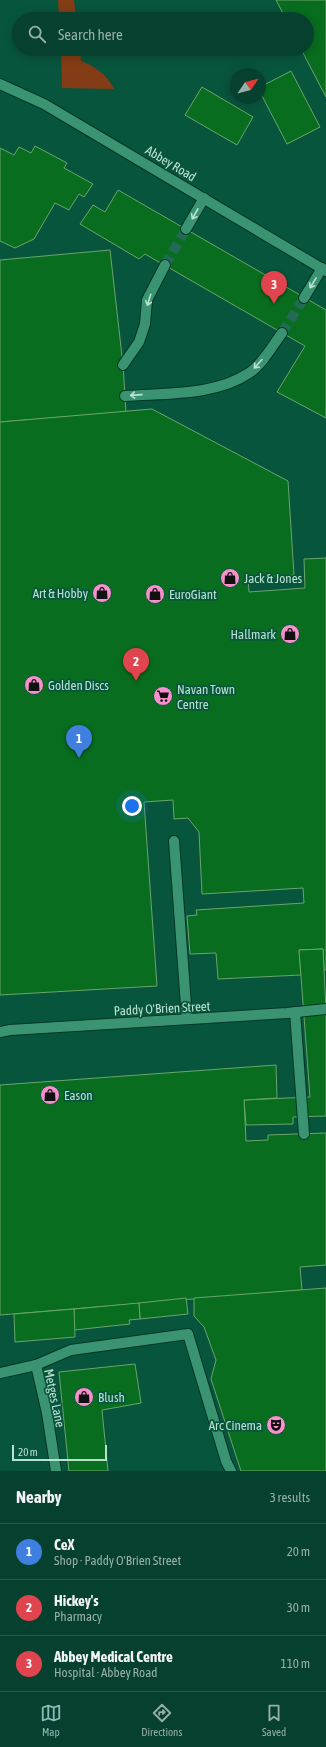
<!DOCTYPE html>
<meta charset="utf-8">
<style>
:root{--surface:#06402e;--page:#144b3a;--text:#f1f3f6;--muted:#98afaa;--line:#27594a;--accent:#8bbbb9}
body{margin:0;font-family:"Asap Condensed",sans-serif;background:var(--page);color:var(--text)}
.compass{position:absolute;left:230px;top:68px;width:36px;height:36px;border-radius:50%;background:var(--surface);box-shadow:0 2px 10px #0003;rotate:55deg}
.scale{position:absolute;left:12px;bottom:10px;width:95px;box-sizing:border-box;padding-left:4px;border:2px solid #b8e1ce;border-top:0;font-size:11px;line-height:14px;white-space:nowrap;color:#b8e1ce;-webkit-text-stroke:3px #08553d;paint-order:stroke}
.you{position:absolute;left:132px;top:806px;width:14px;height:14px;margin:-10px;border:3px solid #fff;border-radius:50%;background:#1a73e8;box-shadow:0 0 0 6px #1a73e833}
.badge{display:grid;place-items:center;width:26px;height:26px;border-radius:50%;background:var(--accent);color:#fff;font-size:13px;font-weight:700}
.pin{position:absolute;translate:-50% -33px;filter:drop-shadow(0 1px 2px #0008)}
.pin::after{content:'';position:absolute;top:21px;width:14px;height:12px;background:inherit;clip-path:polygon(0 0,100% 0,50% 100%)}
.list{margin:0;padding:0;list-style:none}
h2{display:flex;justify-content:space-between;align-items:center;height:52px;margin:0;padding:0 16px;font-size:17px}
h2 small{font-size:13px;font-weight:400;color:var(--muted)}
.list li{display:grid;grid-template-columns:26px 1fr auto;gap:12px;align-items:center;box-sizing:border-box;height:56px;padding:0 16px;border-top:1px solid var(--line)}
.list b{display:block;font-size:15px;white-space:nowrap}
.list p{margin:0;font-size:13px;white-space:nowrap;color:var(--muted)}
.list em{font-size:13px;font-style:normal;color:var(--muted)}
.icon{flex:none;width:22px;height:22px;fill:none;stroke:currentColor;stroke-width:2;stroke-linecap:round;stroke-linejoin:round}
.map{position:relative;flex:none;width:326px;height:1471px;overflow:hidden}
.search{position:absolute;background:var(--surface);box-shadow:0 2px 10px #0003;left:12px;right:12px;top:12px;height:44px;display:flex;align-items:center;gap:10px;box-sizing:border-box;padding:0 14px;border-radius:22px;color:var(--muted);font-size:15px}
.sheet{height:220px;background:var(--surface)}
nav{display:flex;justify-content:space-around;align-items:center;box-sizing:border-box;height:56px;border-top:1px solid var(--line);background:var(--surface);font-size:11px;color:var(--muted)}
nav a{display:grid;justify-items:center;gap:2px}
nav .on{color:var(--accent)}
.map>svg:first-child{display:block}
</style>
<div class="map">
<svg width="326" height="1471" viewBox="0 0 326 1471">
<rect width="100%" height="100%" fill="#08553d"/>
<g fill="#843c17">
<polygon points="58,0 74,0 76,19 59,19"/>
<path d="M61,49H80L81,61C95,66 108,76 114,89L62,88Z"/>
</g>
<g fill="#096d1f" stroke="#6aa46d">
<polygon points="276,0 326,0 326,97 301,49 307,49 307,19 286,19"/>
<polygon points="291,71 320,127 287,144 260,92 260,87"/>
<polygon points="202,87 253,117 237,145 185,115"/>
<polygon points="35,146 67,163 64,168 93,184 84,197 79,194 69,210 55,203 34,239 15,248 0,241 0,148 14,155 19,147 31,153"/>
<polygon points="118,190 326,310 326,418 277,392 305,346 145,254 139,259 80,224 93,205 105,212"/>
<polygon points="110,250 123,365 126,412 0,422 0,260"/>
<polygon points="152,409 288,481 294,575 248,578 249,592 305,588 304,559 326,558 326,970 324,970 323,949 299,950 301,975 218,979 216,953 190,954 187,916 197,915 196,910 304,903 303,888 202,894 199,832 188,818 174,819 173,800 144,802 157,986 0,995 0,422"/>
<polygon points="323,949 326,1010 326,1116 293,1117 293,1124 246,1125 244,1100 310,1097 299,950"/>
<polygon points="276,1065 277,1098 244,1100 246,1141 268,1140 268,1135 326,1133 326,1265 300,1267 302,1290 0,1315 0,1085"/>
<polygon points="326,1288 326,1471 241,1471 211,1379 216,1360 204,1327 194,1316 194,1298"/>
<polygon points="186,1298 188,1314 140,1319 139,1303"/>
<polygon points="139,1303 140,1319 129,1320 130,1324 74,1330 74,1309"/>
<polygon points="74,1309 75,1337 15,1342 14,1314"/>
<polygon points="135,1364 141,1403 102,1410 108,1471 69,1471 59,1372"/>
</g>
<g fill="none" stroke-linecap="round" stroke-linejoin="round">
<g stroke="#226a53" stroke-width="10" stroke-dasharray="10 5" stroke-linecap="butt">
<polyline points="165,265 186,229"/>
<polyline points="282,333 304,298"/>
</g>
<g stroke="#033726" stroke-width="12">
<g id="minor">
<polyline points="0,84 44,104 326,271"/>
<polyline points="186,229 204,198"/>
<polyline points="304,298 322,268"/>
<polyline points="123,365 139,342 145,324 147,300 165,265"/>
<path d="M125,396C165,393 215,396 249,373C262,365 273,345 282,333"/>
<polyline points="174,841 187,1019"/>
<polyline points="295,1012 304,1134"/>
<polyline points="0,1032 10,1030 287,1013 326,1009"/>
<polyline points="36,1365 47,1413 56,1471"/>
<polyline points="0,1373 36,1365 71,1350 188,1334 226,1461 231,1471"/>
</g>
</g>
<use href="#minor" stroke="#3a9472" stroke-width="10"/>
</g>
<defs><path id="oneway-shaft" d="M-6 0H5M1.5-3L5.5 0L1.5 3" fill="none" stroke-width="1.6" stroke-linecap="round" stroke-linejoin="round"/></defs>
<g stroke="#b8e1ce">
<use href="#oneway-shaft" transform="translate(195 214) rotate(119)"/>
<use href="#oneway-shaft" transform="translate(313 283) rotate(122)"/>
<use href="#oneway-shaft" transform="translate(149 300) rotate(107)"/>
<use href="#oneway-shaft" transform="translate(258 364) rotate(132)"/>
<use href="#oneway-shaft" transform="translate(136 395) rotate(176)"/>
</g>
<defs>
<g id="shop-disc" transform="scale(1)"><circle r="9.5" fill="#f890cc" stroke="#08553d"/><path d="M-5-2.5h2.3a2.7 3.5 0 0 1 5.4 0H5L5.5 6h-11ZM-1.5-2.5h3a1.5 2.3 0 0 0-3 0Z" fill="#111"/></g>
<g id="supermarket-disc" transform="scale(1)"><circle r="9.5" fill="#f890cc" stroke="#08553d"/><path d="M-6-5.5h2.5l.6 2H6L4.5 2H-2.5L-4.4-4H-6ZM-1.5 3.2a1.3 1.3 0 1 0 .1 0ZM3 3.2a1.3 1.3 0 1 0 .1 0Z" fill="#111"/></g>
<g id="theatre-disc" transform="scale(1)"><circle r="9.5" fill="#f890cc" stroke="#08553d"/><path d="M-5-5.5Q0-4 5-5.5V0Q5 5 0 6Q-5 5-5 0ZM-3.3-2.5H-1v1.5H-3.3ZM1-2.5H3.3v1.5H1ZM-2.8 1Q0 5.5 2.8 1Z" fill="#111"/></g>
</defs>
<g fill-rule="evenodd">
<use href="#shop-disc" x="230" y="578"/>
<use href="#shop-disc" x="102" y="593"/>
<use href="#shop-disc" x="155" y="594"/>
<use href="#shop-disc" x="290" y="634"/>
<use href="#shop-disc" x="34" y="685"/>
<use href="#supermarket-disc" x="163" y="696"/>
<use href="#shop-disc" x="50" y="1095"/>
<use href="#shop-disc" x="84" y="1397"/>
<use href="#theatre-disc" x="276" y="1425"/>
</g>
<g text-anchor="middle" stroke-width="3.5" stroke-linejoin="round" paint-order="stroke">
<g font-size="13" fill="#b8e1ce" stroke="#08553d">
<text transform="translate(171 163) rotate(31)" y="5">Abbey Road</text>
<text transform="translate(162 1008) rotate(-3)" y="5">Paddy O'Brien Street</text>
<text transform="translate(55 1398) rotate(78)" y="5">Metges Lane</text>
</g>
<g font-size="13" fill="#b8e1ce" stroke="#08553d" text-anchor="start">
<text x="244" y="583">Jack &amp; Jones</text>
<text x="88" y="598" text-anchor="end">Art &amp; Hobby</text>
<text x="169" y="599">EuroGiant</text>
<text x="276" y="639" text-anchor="end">Hallmark</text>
<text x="48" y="690">Golden Discs</text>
<text x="177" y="694">Navan Town<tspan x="177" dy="15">Centre</tspan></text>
<text x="64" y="1100">Eason</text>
<text x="98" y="1402">Blush</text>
<text x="262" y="1430" text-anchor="end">Arc Cinema</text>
</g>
</g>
</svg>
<svg class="compass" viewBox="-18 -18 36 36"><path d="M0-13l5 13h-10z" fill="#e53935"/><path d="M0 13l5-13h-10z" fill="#98afaa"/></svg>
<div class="scale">20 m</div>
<div class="you"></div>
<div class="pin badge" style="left:79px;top:758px;background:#3f7fe0">1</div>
<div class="pin badge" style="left:136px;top:681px;background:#e0444e">2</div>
<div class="pin badge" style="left:274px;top:304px;background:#e0444e">3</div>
<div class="search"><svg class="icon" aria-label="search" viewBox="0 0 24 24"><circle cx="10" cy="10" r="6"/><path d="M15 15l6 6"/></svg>Search here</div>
</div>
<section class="sheet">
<h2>Nearby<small>3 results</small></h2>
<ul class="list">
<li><span class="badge" style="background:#3f7fe0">1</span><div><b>CeX</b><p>Shop · Paddy O'Brien Street</p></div><em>20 m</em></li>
<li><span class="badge" style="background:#e0444e">2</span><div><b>Hickey's</b><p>Pharmacy</p></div><em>30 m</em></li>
<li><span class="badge" style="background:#e0444e">3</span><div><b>Abbey Medical Centre</b><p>Hospital · Abbey Road</p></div><em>110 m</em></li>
</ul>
</section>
<nav>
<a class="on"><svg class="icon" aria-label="map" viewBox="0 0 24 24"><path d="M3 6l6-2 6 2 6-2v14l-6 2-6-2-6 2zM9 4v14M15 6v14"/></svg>Map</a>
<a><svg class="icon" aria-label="directions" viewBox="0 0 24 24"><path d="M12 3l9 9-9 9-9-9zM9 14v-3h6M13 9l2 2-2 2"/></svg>Directions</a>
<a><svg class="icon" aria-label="saved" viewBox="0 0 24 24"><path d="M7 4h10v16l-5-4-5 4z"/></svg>Saved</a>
</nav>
